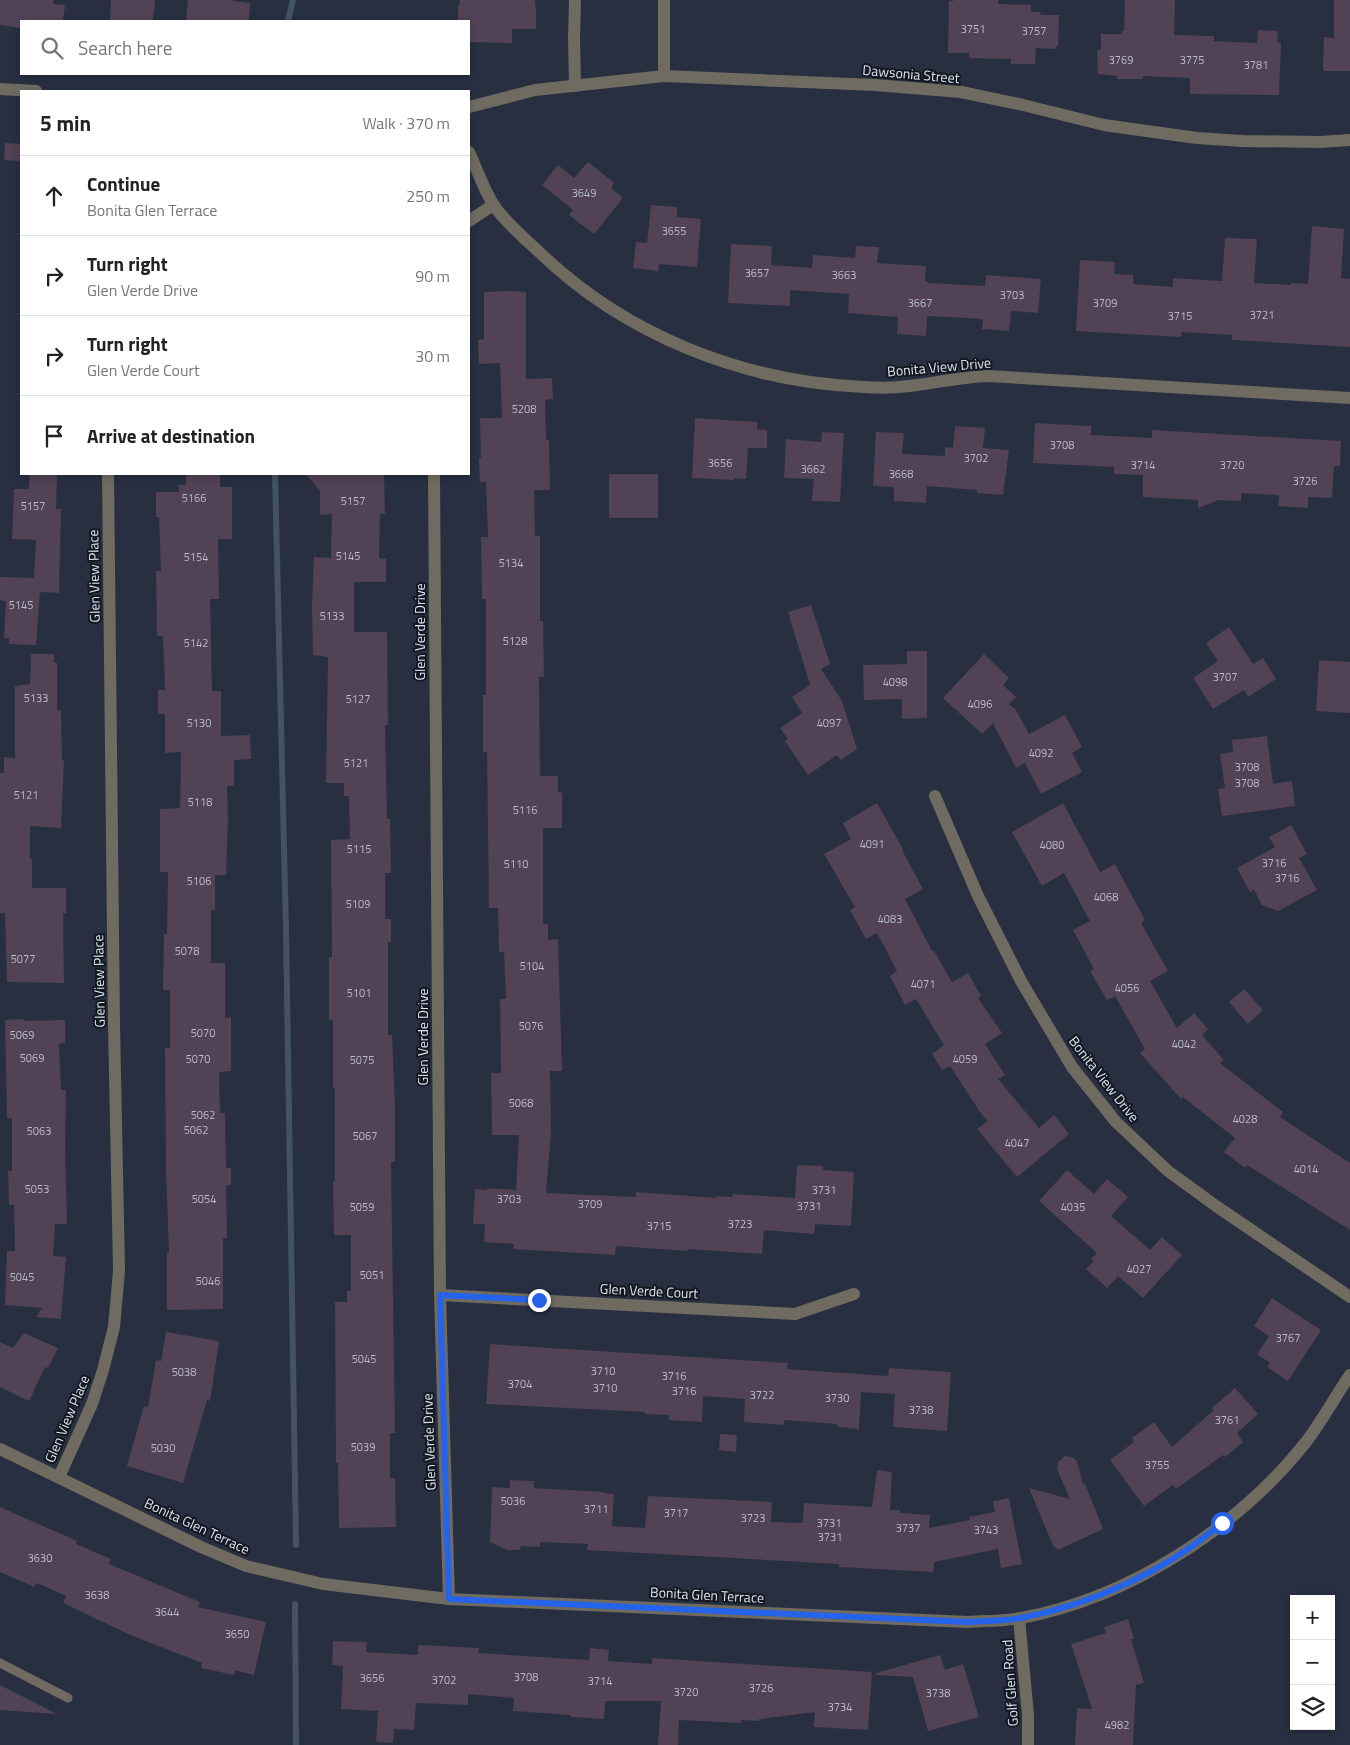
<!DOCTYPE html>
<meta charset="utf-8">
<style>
:root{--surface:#fff;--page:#f2f2f2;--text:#222;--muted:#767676;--line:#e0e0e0}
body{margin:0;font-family:"Titillium Web",sans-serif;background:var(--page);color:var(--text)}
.controls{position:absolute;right:15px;bottom:15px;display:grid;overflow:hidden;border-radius:0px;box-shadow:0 2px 8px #0003}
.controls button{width:45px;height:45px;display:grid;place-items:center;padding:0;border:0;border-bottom:1px solid var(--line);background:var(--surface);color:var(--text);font:25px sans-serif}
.stop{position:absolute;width:15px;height:15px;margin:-11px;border:4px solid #2563eb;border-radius:50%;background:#fff}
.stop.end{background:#2563eb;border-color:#fff;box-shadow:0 1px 5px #0008}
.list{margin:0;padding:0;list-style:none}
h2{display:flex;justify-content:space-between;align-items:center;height:65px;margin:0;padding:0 20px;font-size:21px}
h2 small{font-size:16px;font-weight:400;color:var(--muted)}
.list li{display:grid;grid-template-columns:32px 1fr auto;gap:15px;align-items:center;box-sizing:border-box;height:80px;padding:0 20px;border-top:1px solid var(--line)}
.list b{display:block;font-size:19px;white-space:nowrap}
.list p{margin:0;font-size:16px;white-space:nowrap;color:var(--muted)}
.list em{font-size:16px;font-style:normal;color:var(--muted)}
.icon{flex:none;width:28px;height:28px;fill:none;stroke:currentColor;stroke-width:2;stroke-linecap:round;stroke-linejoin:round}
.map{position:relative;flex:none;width:1350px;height:1745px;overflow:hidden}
.search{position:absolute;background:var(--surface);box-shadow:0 2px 8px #0003;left:20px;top:20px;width:450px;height:55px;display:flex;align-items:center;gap:12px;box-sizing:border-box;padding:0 18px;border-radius:0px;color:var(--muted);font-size:19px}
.panel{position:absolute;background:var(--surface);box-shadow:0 2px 8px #0003;left:20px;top:90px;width:450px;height:385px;border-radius:0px}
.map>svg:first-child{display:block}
</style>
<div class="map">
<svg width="1350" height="1745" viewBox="0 0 1350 1745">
<rect width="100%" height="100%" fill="#272f41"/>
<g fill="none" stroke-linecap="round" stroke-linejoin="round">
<g stroke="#435360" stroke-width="6">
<polyline points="288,21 293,0"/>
<polyline points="275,474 286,930 296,1545"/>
<polyline points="295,1604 296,1745"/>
</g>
</g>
<g fill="#514255">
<polygon points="0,0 53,0 53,4 65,5 63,21 21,21 21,28 0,25"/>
<polygon points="111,0 155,0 153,21 110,21"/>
<polygon points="188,0 233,0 233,1 250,3 249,21 186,21"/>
<polygon points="460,0 535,0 535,7 536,7 536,29 512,29 512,43 469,42 469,21 458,21 458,5 460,5"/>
<polygon points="956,0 998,0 998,4 1031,5 1031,12 1041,12 1040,15 1059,15 1058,46 1056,46 1056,49 1036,48 1035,64 1011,64 1011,59 969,58 969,53 948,53 949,1"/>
<polygon points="1125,0 1175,0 1174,35 1214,36 1214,41 1257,43 1258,30 1278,31 1277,43 1281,43 1279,95 1190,94 1190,78 1143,76 1143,79 1117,79 1117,76 1098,74 1097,50 1101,50 1101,34 1122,34 1122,31 1124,31"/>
<polygon points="1334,0 1350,0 1350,71 1324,71 1323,68 1324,37 1334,38"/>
<polygon points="5,143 21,144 21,161 4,160"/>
<polygon points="588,162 614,183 611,188 623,198 594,234 569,215 573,210 542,185 558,165 574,178"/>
<polygon points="651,205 677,207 677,217 701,219 697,267 659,264 658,271 633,268 636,242 647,243"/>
<polygon points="1312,226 1344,229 1341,278 1350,279 1350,347 1232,340 1232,335 1182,332 1181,337 1076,331 1080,260 1115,262 1114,274 1133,275 1133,284 1173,287 1173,278 1222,281 1225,238 1257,239 1254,283 1291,285 1291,283 1308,284"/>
<polygon points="731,244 772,246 771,265 812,268 813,255 855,258 856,246 879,247 877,263 926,266 925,281 928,282 928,283 985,286 986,275 1041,279 1038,313 1011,311 1009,331 982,329 983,319 927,316 926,336 897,334 898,317 848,313 849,294 790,290 790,306 728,303"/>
<polygon points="510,291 526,292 526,379 552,378 553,399 545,400 546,440 549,440 550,490 534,490 535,536 540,536 540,621 543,621 544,677 539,677 540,776 558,776 558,791 562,793 562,828 543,828 543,924 548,924 548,940 558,939 562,1071 550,1071 551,1134 546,1193 636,1197 636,1192 716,1198 716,1196 732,1197 733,1194 795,1198 797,1165 823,1166 823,1170 854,1172 851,1226 815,1224 814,1234 764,1230 762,1254 688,1249 688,1251 616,1246 615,1255 513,1249 514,1244 484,1242 485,1224 473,1224 475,1189 487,1190 487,1188 516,1190 519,1135 492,1135 491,1073 501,1073 500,999 506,999 504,952 499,952 498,908 489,908 487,752 483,752 483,695 486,695 486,599 482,599 481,537 488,537 486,482 480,482 479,458 481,458 480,418 502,418 500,363 479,364 478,340 484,339 484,292"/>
<polygon points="695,418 757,422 757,429 767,430 767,448 748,448 746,479 734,478 734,480 692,478"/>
<polygon points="1035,423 1091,426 1091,435 1152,438 1152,430 1341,441 1340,466 1334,466 1332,498 1308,497 1308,508 1278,506 1279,496 1277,495 1241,493 1241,501 1219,500 1198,508 1198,500 1143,497 1143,475 1114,474 1114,467 1033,463"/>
<polygon points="955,426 985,428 983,448 1009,450 1003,495 977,493 977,490 927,486 926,503 894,501 894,487 873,486 876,432 904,433 902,454 945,456 945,447 953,448"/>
<polygon points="822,432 844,433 840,502 812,501 814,479 784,478 786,439 821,442"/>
<polygon points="30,474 57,474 56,509 61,509 59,593 40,592 36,645 9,644 9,638 4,638 6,601 0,600 0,577 34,578 36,540 12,539 14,489 29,489"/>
<polygon points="186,474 220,474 220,487 232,487 232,539 218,539 219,599 210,599 212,691 221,691 221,736 250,735 251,759 234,760 234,786 227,786 228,820 226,875 215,875 215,910 211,910 211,963 225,963 225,1018 231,1017 231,1071 219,1072 220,1113 225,1113 226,1168 231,1168 231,1185 226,1186 227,1238 223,1238 223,1309 167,1310 167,1253 169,1253 166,1170 165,1048 170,1048 170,990 163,990 164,934 167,934 168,872 160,872 160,809 180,808 181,752 165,753 165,714 158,714 158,690 165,690 163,636 157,636 156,571 161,571 159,517 156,517 156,492 179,492 179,485 186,485"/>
<polygon points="306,474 384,474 385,514 380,514 379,558 386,559 386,582 354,582 354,632 387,632 388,725 385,725 387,819 390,819 391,873 385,873 385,919 391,919 391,942 388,942 388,1035 392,1035 395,1109 395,1162 391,1162 395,1433 390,1433 390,1478 395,1478 396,1527 339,1528 338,1463 336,1463 335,1302 347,1302 347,1291 351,1291 351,1235 334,1235 333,1181 335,1181 335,1088 333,1088 333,1020 329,1020 329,957 332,957 331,840 350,839 349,796 344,796 344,783 326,783 328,657 313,655 312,606 314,557 331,558 332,514 320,515 320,491"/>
<rect x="609" y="474" width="49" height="44"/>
<polygon points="811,605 830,664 821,669 842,701 857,749 841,760 837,755 808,775 785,741 788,739 780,728 802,713 792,697 810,685 788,612"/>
<polygon points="1229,627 1253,664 1263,658 1276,679 1248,697 1244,690 1213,709 1193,678 1218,661 1206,643"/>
<polygon points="907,651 927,651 927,718 902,719 902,699 864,700 863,665 907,664"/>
<polygon points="31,654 54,654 54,663 57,663 57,711 61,710 62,760 64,760 61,828 30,826 30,859 32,859 32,888 66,888 66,913 63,913 64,983 7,982 5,913 0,913 0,773 4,773 4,757 15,758 15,686 30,684"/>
<polygon points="984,654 1009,678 1003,685 1016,697 1009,704 1016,710 1029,734 1065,715 1082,747 1072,753 1082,772 1041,794 1025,763 1016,768 993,723 982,734 943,698"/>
<polygon points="1319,660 1350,662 1350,713 1316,711"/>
<polygon points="1267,736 1273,784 1292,781 1295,806 1222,816 1218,789 1225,788 1220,754 1233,752 1232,740"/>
<polygon points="877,803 903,849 902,850 923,889 905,899 932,951 934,951 952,982 968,973 981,996 978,998 1002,1033 985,1044 1005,1075 998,1079 1039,1128 1054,1115 1069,1134 1017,1177 977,1129 988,1121 982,1115 950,1066 942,1070 932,1054 944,1045 916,999 905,1005 890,976 897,971 877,933 866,939 850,910 855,907 824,854 851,839 843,823"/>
<polygon points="1063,803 1100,872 1115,864 1145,920 1141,923 1168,971 1150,981 1177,1028 1194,1013 1208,1029 1202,1035 1224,1060 1220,1063 1283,1112 1280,1117 1350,1163 1350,1230 1247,1165 1245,1168 1224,1152 1235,1138 1183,1097 1181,1099 1140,1053 1145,1049 1115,996 1107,1000 1090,971 1094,969 1073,930 1090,921 1064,873 1042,886 1012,832"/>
<polygon points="1291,825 1307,854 1299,858 1317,890 1278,911 1262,905 1254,890 1250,892 1237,868 1275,847 1269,837"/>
<polygon points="1244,989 1263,1010 1248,1024 1229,1002"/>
<polygon points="25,1019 24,1021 65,1020 65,1043 59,1044 61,1090 66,1090 65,1147 67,1224 55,1224 53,1256 66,1257 61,1319 36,1317 42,1308 5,1305 7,1251 15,1251 14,1205 9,1205 8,1171 12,1171 12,1118 7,1118 5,1020"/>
<polygon points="1067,1170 1094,1194 1107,1179 1128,1197 1111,1216 1150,1250 1162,1237 1182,1255 1143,1298 1118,1276 1107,1288 1086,1269 1094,1261 1091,1259 1097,1253 1039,1201"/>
<polygon points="1272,1298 1321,1330 1288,1381 1267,1367 1270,1363 1257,1354 1269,1336 1254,1326"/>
<polygon points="166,1332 219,1341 210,1401 207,1400 183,1483 127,1466 144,1406 148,1407 156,1360 161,1361"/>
<polygon points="24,1333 58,1348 48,1368 45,1367 29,1401 0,1387 0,1342 13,1348"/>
<polygon points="490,1344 788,1363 787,1369 888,1376 889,1368 951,1372 947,1431 893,1427 895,1394 861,1392 859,1429 837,1427 837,1424 784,1420 784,1425 744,1422 745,1399 703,1396 702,1422 669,1420 669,1415 645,1414 645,1412 486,1404"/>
<polygon points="1235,1388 1258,1414 1237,1433 1243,1442 1225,1457 1223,1455 1176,1489 1173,1485 1144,1506 1110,1460 1134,1442 1132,1438 1154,1422 1172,1447 1214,1410 1212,1408"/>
<polygon points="720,1434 737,1435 736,1452 719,1450"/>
<polygon points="1065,1456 1072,1457 1077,1461 1083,1484 1085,1484 1103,1529 1058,1550 1056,1547 1054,1548 1029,1488 1070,1499 1057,1469 1058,1462"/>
<polygon points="877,1470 892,1472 890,1510 900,1510 900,1513 930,1515 929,1528 970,1520 969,1517 995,1512 993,1501 1009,1498 1022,1564 1001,1568 998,1549 934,1562 933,1572 839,1567 839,1564 587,1550 588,1544 540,1542 540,1547 521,1546 520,1550 507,1550 490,1542 492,1487 510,1488 510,1480 534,1481 534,1488 603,1492 603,1493 614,1494 612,1526 645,1528 648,1496 772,1502 771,1522 803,1523 804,1503 872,1507"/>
<polygon points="0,1507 77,1541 76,1544 111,1559 109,1564 200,1602 198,1607 266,1622 254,1675 235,1670 234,1675 201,1668 202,1663 128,1634 63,1603 66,1596 37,1583 34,1587 0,1572"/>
<polygon points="1128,1619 1134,1639 1131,1639 1144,1683 1136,1685 1133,1745 1075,1745 1077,1708 1092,1709 1071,1644 1106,1633 1104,1627"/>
<polygon points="333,1641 367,1642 366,1652 418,1655 418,1645 479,1648 478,1653 589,1660 590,1648 609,1650 608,1661 652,1664 652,1658 872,1672 868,1730 814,1727 815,1712 759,1719 759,1721 741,1720 741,1723 679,1720 678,1745 658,1745 661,1701 605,1701 604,1719 571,1717 571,1715 513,1711 514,1698 468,1694 468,1705 416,1703 414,1730 394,1729 393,1743 376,1742 378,1711 341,1709 343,1666 332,1665"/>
<polygon points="940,1655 945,1670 963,1664 979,1717 928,1731 913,1677 876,1675 876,1673"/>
<polygon points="0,1685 57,1714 56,1714 0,1710"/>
</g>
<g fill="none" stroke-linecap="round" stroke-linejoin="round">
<polyline stroke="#6f6b61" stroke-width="9" points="0,1663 68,1698"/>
<g stroke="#6f6b61" stroke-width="12">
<polyline points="575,0 574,38 575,86"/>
<polyline points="664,76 664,0"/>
<path d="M469,152C477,169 483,188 493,204C502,219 524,238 537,250C624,335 743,382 864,387C879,388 895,388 909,386C936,383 961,377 988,376L1350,398"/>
<polyline points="469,221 493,205"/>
<polyline points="434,474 440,1295 449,1599"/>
<polyline points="935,796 978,896 1021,981 1072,1067 1116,1122 1168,1171 1216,1206 1350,1297"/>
<polyline points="440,1295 795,1314 854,1294"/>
<path d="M0,1449L201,1547L246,1566L323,1584L449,1599L968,1622C985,1621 1003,1621 1021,1618C1129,1598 1238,1528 1306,1442C1322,1421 1335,1397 1350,1375"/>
<polyline points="59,1477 92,1404 103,1370 114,1327 119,1271 114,1024 108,474"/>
<polyline points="1019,1618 1028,1715 1028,1745"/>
</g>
<g stroke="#6f6b61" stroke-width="12">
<polyline points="0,89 36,91"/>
<polyline points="469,107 535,90 664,76 875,85 961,92 1019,104 1104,125 1197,138 1242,141 1320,142 1350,140"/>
</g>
</g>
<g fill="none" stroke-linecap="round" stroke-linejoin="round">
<path stroke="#2563eb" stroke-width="6" d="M539,1300L440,1295L449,1599L968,1622C985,1621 1004,1621 1021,1618C1093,1604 1166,1571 1222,1523"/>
</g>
<g text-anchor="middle" stroke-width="4" stroke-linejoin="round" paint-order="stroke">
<g font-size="11" fill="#bbbbc9">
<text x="973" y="33">3751</text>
<text x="1034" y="35">3757</text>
<text x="1121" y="64">3769</text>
<text x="1192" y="64">3775</text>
<text x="1256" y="69">3781</text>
<text x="584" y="197">3649</text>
<text x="674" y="235">3655</text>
<text x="757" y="277">3657</text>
<text x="844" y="279">3663</text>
<text x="1012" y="299">3703</text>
<text x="920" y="307">3667</text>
<text x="1105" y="307">3709</text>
<text x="1262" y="319">3721</text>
<text x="1180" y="320">3715</text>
<text x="524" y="413">5208</text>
<text x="1062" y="449">3708</text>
<text x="976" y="462">3702</text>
<text x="720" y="467">3656</text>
<text x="1143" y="469">3714</text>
<text x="1232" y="469">3720</text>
<text x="813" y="473">3662</text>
<text x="901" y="478">3668</text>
<text x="1305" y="485">3726</text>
<text x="194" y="502">5166</text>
<text x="353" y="505">5157</text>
<text x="33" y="510">5157</text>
<text x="348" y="560">5145</text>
<text x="196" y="561">5154</text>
<text x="511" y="567">5134</text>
<text x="21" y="609">5145</text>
<text x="332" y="620">5133</text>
<text x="515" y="645">5128</text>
<text x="196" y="647">5142</text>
<text x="1225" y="681">3707</text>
<text x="895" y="686">4098</text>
<text x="36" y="702">5133</text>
<text x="358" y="703">5127</text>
<text x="980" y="708">4096</text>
<text x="199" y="727">5130</text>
<text x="829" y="727">4097</text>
<text x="1041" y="757">4092</text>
<text x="356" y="767">5121</text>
<text x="1247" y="771">3708</text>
<text x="1247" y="787">3708</text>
<text x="26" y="799">5121</text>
<text x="200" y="806">5118</text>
<text x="525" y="814">5116</text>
<text x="872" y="848">4091</text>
<text x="1052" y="849">4080</text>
<text x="359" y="853">5115</text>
<text x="1274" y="867">3716</text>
<text x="516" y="868">5110</text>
<text x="1287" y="882">3716</text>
<text x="199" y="885">5106</text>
<text x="1106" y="901">4068</text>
<text x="358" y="908">5109</text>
<text x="890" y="923">4083</text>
<text x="187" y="955">5078</text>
<text x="23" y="963">5077</text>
<text x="532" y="970">5104</text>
<text x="923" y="988">4071</text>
<text x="1127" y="992">4056</text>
<text x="359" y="997">5101</text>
<text x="531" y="1030">5076</text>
<text x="203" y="1037">5070</text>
<text x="22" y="1039">5069</text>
<text x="1184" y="1048">4042</text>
<text x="32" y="1062">5069</text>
<text x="198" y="1063">5070</text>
<text x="965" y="1063">4059</text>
<text x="362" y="1064">5075</text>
<text x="521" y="1107">5068</text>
<text x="203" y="1119">5062</text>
<text x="1245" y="1123">4028</text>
<text x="196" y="1134">5062</text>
<text x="39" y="1135">5063</text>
<text x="365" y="1140">5067</text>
<text x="1017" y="1147">4047</text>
<text x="1306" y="1173">4014</text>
<text x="37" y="1193">5053</text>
<text x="824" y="1194">3731</text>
<text x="204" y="1203">5054</text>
<text x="509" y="1203">3703</text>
<text x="590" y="1208">3709</text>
<text x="809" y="1210">3731</text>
<text x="362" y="1211">5059</text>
<text x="1073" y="1211">4035</text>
<text x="740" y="1228">3723</text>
<text x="659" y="1230">3715</text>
<text x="1139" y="1273">4027</text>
<text x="372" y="1279">5051</text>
<text x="22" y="1281">5045</text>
<text x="208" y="1285">5046</text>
<text x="1288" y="1342">3767</text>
<text x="364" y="1363">5045</text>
<text x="603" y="1375">3710</text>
<text x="184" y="1376">5038</text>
<text x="674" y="1380">3716</text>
<text x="520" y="1388">3704</text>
<text x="605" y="1392">3710</text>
<text x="684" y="1395">3716</text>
<text x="762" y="1399">3722</text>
<text x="837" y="1402">3730</text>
<text x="921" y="1414">3738</text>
<text x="1227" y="1424">3761</text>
<text x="363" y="1451">5039</text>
<text x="163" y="1452">5030</text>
<text x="1157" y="1469">3755</text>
<text x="513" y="1505">5036</text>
<text x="596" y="1513">3711</text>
<text x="676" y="1517">3717</text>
<text x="753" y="1522">3723</text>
<text x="829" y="1527">3731</text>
<text x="908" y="1532">3737</text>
<text x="986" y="1534">3743</text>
<text x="830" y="1541">3731</text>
<text x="40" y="1562">3630</text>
<text x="97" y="1599">3638</text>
<text x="167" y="1616">3644</text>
<text x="237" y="1638">3650</text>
<text x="526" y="1681">3708</text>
<text x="372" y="1682">3656</text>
<text x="444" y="1684">3702</text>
<text x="600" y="1685">3714</text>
<text x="761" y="1692">3726</text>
<text x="686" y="1696">3720</text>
<text x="938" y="1697">3738</text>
<text x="840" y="1711">3734</text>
<text x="1117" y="1729">4982</text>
</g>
<g font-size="14" fill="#dee3f0" stroke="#13171f">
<text transform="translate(911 74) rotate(5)" y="5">Dawsonia Street</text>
<text transform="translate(939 367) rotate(-5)" y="5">Bonita View Drive</text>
<text transform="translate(94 576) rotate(-91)" y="5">Glen View Place</text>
<text transform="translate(420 632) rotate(-90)" y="5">Glen Verde Drive</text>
<text transform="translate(99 981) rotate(-91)" y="5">Glen View Place</text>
<text transform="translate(423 1037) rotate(-90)" y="5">Glen Verde Drive</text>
<text transform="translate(1104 1079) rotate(52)" y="5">Bonita View Drive</text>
<text transform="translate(649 1291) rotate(3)" y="5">Glen Verde Court</text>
<text transform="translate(67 1419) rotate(-67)" y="5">Glen View Place</text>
<text transform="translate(429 1442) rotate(-92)" y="5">Glen Verde Drive</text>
<text transform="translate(197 1526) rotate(25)" y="5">Bonita Glen Terrace</text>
<text transform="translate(707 1595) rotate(3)" y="5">Bonita Glen Terrace</text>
<text transform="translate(1010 1683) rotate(-94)" y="5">Golf Glen Road</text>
</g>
</g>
</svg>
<div class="controls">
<button>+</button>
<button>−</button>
<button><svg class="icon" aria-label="layers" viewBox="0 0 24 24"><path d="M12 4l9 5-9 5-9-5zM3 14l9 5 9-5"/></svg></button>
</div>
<div class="stop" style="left:1222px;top:1523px"></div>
<div class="stop end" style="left:539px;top:1300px"></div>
<div class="search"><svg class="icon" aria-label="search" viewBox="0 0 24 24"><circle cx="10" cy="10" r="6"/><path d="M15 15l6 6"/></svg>Search here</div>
<section class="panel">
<h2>5 min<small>Walk · 370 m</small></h2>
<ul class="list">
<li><svg class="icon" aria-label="ahead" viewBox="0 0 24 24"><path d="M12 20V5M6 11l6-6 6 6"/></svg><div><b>Continue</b><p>Bonita Glen Terrace</p></div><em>250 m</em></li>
<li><svg class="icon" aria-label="right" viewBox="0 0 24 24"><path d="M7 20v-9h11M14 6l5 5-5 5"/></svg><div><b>Turn right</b><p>Glen Verde Drive</p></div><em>90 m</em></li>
<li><svg class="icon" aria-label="right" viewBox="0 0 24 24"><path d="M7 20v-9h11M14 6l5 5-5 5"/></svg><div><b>Turn right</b><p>Glen Verde Court</p></div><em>30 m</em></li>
<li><svg class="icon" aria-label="arrive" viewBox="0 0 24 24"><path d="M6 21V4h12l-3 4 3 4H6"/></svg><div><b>Arrive at destination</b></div></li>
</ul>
</section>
</div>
